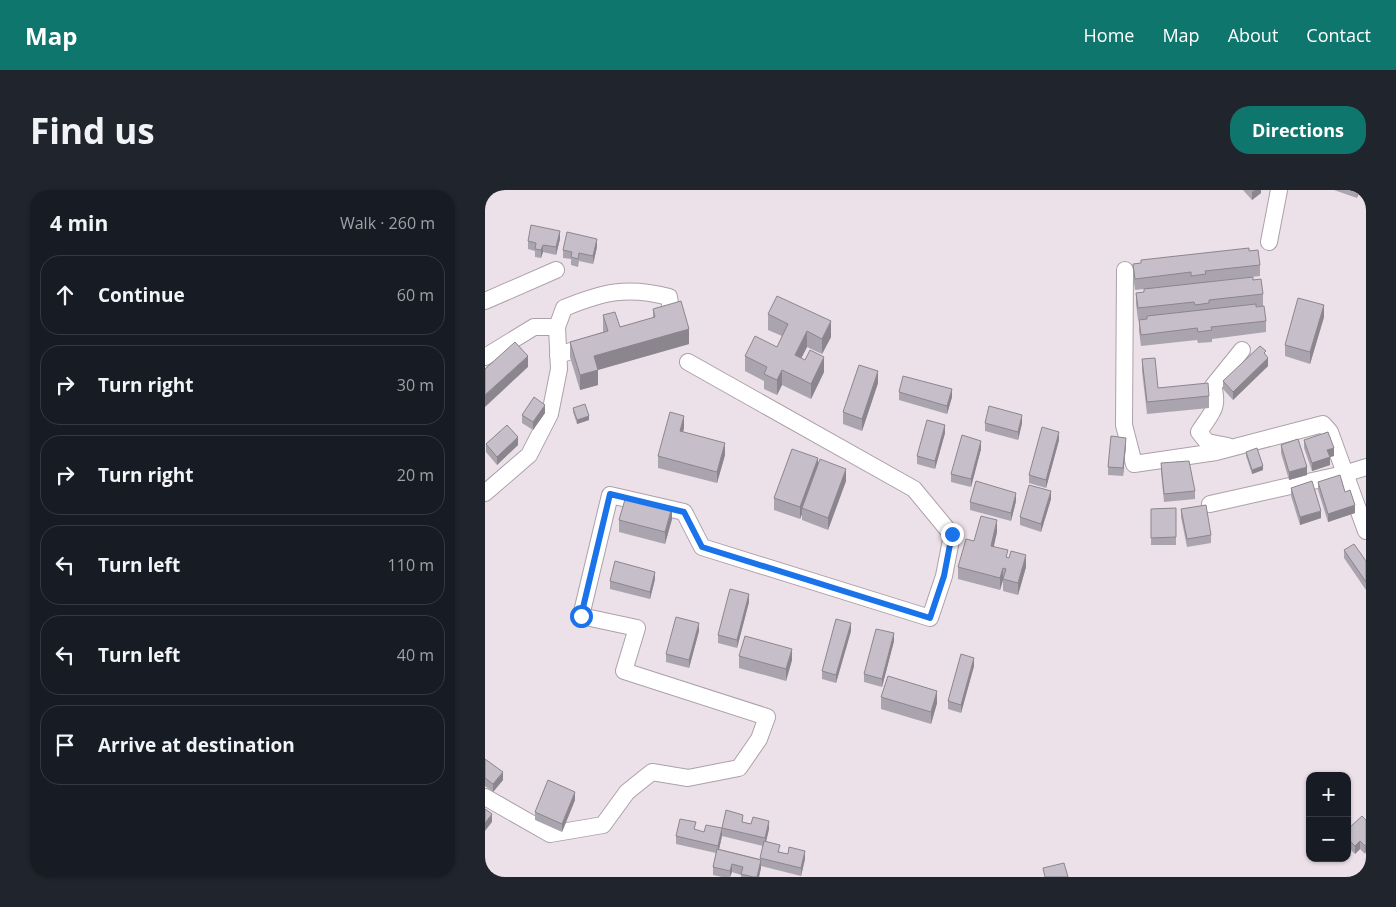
<!DOCTYPE html>
<meta charset="utf-8">
<style>
:root{--surface:#171b24;--page:#20242c;--text:#f1f3f6;--muted:#9ea1a6;--line:#363941;--accent:#0f766e}
body{margin:0;font-family:"Open Sans",sans-serif;background:var(--page);color:var(--text)}
.controls{position:absolute;right:15px;bottom:15px;display:grid;overflow:hidden;border-radius:10px;box-shadow:0 1px 4px #0004}
.controls button{width:45px;height:45px;display:grid;place-items:center;padding:0;border:0;border-bottom:1px solid var(--line);background:var(--surface);color:var(--text);font:25px sans-serif}
.stop{position:absolute;width:15px;height:15px;margin:-11px;border:4px solid #1a73e8;border-radius:50%;background:#fff}
.stop.end{background:#1a73e8;border-color:#fff;box-shadow:0 1px 5px #0008}
.list{margin:0;padding:0;list-style:none}
h2{display:flex;justify-content:space-between;align-items:center;height:65px;margin:0;padding:0 20px;font-size:21px}
h2 small{font-size:16px;font-weight:400;color:var(--muted)}
.list li{display:grid;grid-template-columns:32px 1fr auto;gap:15px;align-items:center;box-sizing:border-box;height:80px;margin:0 10px 10px;padding:0 10px;border:1px solid var(--line);border-radius:20px}
.list b{display:block;font-size:19px;white-space:nowrap}
.list em{font-size:16px;font-style:normal;color:var(--muted)}
.icon{flex:none;width:28px;height:28px;fill:none;stroke:currentColor;stroke-width:2;stroke-linecap:round;stroke-linejoin:round}
.map{position:relative;flex:none;width:881px;height:687px;overflow:hidden;border-radius:20px}
header{display:flex;align-items:center;gap:30px;box-sizing:border-box;height:70px;padding:0 25px;background:var(--accent);color:#fff}
header strong{font-size:24px}
nav{display:flex;gap:28px;margin-inline-start:auto;font-size:18px}
.intro{display:flex;align-items:center;justify-content:space-between;box-sizing:border-box;height:120px;padding:0 30px}
h1{margin:0;font-size:35px}
.button{padding:12px 22px;border-radius:20px;background:var(--accent);color:#fff;font-size:18px;font-weight:700}
main{display:flex;gap:30px;padding:0 30px}
aside{flex:1;background:var(--surface);border-radius:20px;box-shadow:0 1px 4px #0004}
.map>svg:first-child{display:block}
</style>
<header>
<strong>Map</strong>
<nav><a>Home</a><a>Map</a><a>About</a><a>Contact</a></nav>
</header>
<div class="intro"><h1>Find us</h1><a class="button">Directions</a></div>
<main>
<aside>
<h2>4 min<small>Walk · 260 m</small></h2>
<ul class="list">
<li><svg class="icon" aria-label="ahead" viewBox="0 0 24 24"><path d="M12 20V5M6 11l6-6 6 6"/></svg><div><b>Continue</b></div><em>60 m</em></li>
<li><svg class="icon" aria-label="right" viewBox="0 0 24 24"><path d="M7 20v-9h11M14 6l5 5-5 5"/></svg><div><b>Turn right</b></div><em>30 m</em></li>
<li><svg class="icon" aria-label="right" viewBox="0 0 24 24"><path d="M7 20v-9h11M14 6l5 5-5 5"/></svg><div><b>Turn right</b></div><em>20 m</em></li>
<li><svg class="icon" aria-label="left" viewBox="0 0 24 24"><path d="M17 20v-9H6M10 6l-5 5 5 5"/></svg><div><b>Turn left</b></div><em>110 m</em></li>
<li><svg class="icon" aria-label="left" viewBox="0 0 24 24"><path d="M17 20v-9H6M10 6l-5 5 5 5"/></svg><div><b>Turn left</b></div><em>40 m</em></li>
<li><svg class="icon" aria-label="arrive" viewBox="0 0 24 24"><path d="M6 21V4h12l-3 4 3 4H6"/></svg><div><b>Arrive at destination</b></div></li>
</ul>
</aside>
<div class="map">
<svg width="881" height="687" viewBox="0 0 881 687">
<rect width="100%" height="100%" fill="#ece0e9"/>
<g fill="none" stroke-linecap="round" stroke-linejoin="round">
<g stroke="#aca1a9" stroke-width="18">
<g id="minor">
<polyline points="784,52 794,0"/>
<polyline points="640,80 639,235 649,274 731,262 838,234 845,242 881,341"/>
<polyline points="0,111 71,80"/>
<polyline points="73,165 106,155"/>
<polyline points="0,167 49,137 72,137"/>
<path d="M743,256L722,252L714,242C725,224 735,219 728,196L757,160"/>
<path d="M0,303L44,265L65,224L74,179L72,137L79,118C118,102 142,96 184,107L187,128L179,131"/>
<polyline points="725,314 859,284 881,277"/>
<polyline points="0,607 65,644 118,635 142,602 167,582 203,588 254,578 274,549 282,527 139,481 152,438 96,426 125,305 199,322 217,357 445,428 459,386 467,345 429,299 203,172"/>
</g>
</g>
<use href="#minor" stroke="#fff" stroke-width="16"/>
</g>
<g fill="#aaa4ae">
<polygon points="758,0 776,0 776,3 767,10"/>
<polygon points="849,0 874,0 872,8"/>
<polygon points="75,49 71,65 58,62 56,68 50,67 50,61 43,59 43,51"/>
<polygon points="112,57 108,74 94,71 93,77 86,75 86,69 78,68 78,60"/>
<polygon points="764,61 775,75 775,86 724,92 768,90 778,104 778,116 771,116 781,131 781,142 727,149 727,152 713,153 712,150 656,156 654,141 654,130 662,129 653,130 651,114 651,103 659,102 659,99 650,100 648,85 648,74"/>
<polygon points="168,119 204,154 113,180 113,195 95,200 85,167 85,152 118,142 118,125 135,137 168,128"/>
<polygon points="283,124 346,147 337,164 322,157 316,168 339,182 326,209 297,195 292,205 279,199 279,191 260,181 260,166 292,157 297,146 283,140"/>
<polygon points="839,127 825,174 800,166 800,155"/>
<polygon points="781,165 783,176 748,210 738,199 738,191"/>
<polygon points="657,169 673,198 724,206 724,218 662,224 657,181"/>
<polygon points="393,193 377,241 358,234 358,222"/>
<polygon points="414,202 467,207 462,224 414,210"/>
<polygon points="88,218 104,230 92,234 88,222"/>
<polygon points="60,223 48,240 37,233 37,225"/>
<polygon points="500,233 537,233 533,250 500,241"/>
<polygon points="199,238 198,242 240,265 232,293 173,278 173,266"/>
<polygon points="460,243 450,279 432,274 432,266"/>
<polygon points="574,250 561,298 544,293 544,285"/>
<polygon points="819,250 849,266 845,267 845,275 827,281 819,258"/>
<polygon points="1,254 33,255 12,275 1,262"/>
<polygon points="641,255 638,286 623,285 623,277"/>
<polygon points="796,255 822,285 804,290 796,263"/>
<polygon points="496,259 486,297 466,292 466,284"/>
<polygon points="761,262 778,280 767,284 761,266"/>
<polygon points="676,273 710,301 710,309 679,312 676,281"/>
<polygon points="333,275 361,291 343,340 317,330 317,324 315,329 289,320 289,308"/>
<polygon points="833,292 860,302 870,323 843,332 833,300"/>
<polygon points="806,298 836,328 815,335 806,306"/>
<polygon points="566,309 556,342 535,335 535,327"/>
<polygon points="531,311 526,331 485,320 485,312"/>
<polygon points="691,318 691,355 666,355 666,319"/>
<polygon points="696,319 726,345 726,353 702,357 696,327"/>
<polygon points="187,329 180,354 134,342 134,330"/>
<polygon points="512,342 509,356 523,368 541,377 533,405 518,401 518,390 515,400 473,389 473,377 489,351"/>
<polygon points="859,360 881,371 881,400 859,368"/>
<polygon points="170,389 165,409 125,399 125,391"/>
<polygon points="264,412 252,458 233,453 233,445"/>
<polygon points="214,441 204,478 181,472 181,464"/>
<polygon points="366,441 351,493 337,489 337,481"/>
<polygon points="409,451 397,497 379,492 379,484"/>
<polygon points="254,466 307,470 301,491 254,478"/>
<polygon points="489,476 476,523 463,519 463,511"/>
<polygon points="396,507 452,513 446,534 396,519"/>
<polygon points="0,569 18,590 8,602 0,596"/>
<polygon points="90,610 77,642 50,630 50,622"/>
<polygon points="881,630 880,664 875,659 870,664 862,656 862,640"/>
<polygon points="258,632 284,639 281,651 295,662 320,669 316,686 276,676 274,687 256,687 256,685 247,682 245,687 237,687 228,685 228,677 231,663 191,654 191,646 211,640 237,646 234,659 275,669 278,656 237,646 237,638"/>
</g>
<g fill="#8b868d">
<polygon points="770,0 776,0 776,3 767,10 767,2"/>
<polygon points="872,0 874,0 872,8"/>
<polygon points="75,41 75,49 71,65 71,57"/>
<polygon points="112,49 112,57 108,74 108,66"/>
<polygon points="58,55 58,62 56,68 56,60"/>
<polygon points="839,115 839,127 825,174 825,162"/>
<polygon points="346,131 346,147 337,164 337,149"/>
<polygon points="204,139 204,154 109,181 109,166"/>
<polygon points="322,141 322,157 310,181 310,165"/>
<polygon points="43,166 43,177 0,217 0,205"/>
<polygon points="339,167 339,182 326,209 326,194"/>
<polygon points="783,168 783,176 748,210 748,202"/>
<polygon points="113,180 113,195 95,200 95,185"/>
<polygon points="297,180 297,195 292,205 292,190"/>
<polygon points="393,181 393,193 377,241 377,229"/>
<polygon points="467,199 467,207 462,224 462,216"/>
<polygon points="60,215 60,223 48,240 48,232"/>
<polygon points="537,225 537,233 533,250 533,242"/>
<polygon points="104,226 104,230 92,234 92,230"/>
<polygon points="199,226 199,238 195,253 195,241"/>
<polygon points="460,235 460,243 450,279 450,271"/>
<polygon points="574,242 574,250 561,298 561,290"/>
<polygon points="33,247 33,255 12,275 12,267"/>
<polygon points="641,248 641,255 638,286 638,278"/>
<polygon points="496,251 496,259 486,297 486,289"/>
<polygon points="240,253 240,265 232,293 232,282"/>
<polygon points="849,258 849,266 845,267 845,275 827,281 827,273 842,260"/>
<polygon points="333,268 333,280 317,318 317,324 315,329 315,317"/>
<polygon points="778,276 778,280 767,284 767,280"/>
<polygon points="822,277 822,285 804,290 804,282"/>
<polygon points="361,279 361,291 343,340 343,328"/>
<polygon points="566,301 566,309 556,342 556,334"/>
<polygon points="531,303 531,311 526,331 526,323"/>
<polygon points="870,315 870,323 843,332 843,324"/>
<polygon points="187,317 187,329 180,354 180,342"/>
<polygon points="836,321 836,328 815,335 815,327"/>
<polygon points="512,330 512,342 506,367 506,356"/>
<polygon points="541,365 541,377 533,405 533,393"/>
<polygon points="518,378 518,390 515,400 515,388"/>
<polygon points="170,382 170,389 165,409 165,402"/>
<polygon points="264,404 264,412 252,458 252,450"/>
<polygon points="214,433 214,441 204,478 204,470"/>
<polygon points="366,433 366,441 351,493 351,485"/>
<polygon points="409,443 409,451 397,497 397,489"/>
<polygon points="307,459 307,470 301,491 301,479"/>
<polygon points="489,468 489,476 476,523 476,515"/>
<polygon points="452,501 452,513 446,534 446,522"/>
<polygon points="18,582 18,590 8,602 8,594"/>
<polygon points="90,602 90,610 77,642 77,634"/>
<polygon points="7,624 7,632 0,641 0,633"/>
<polygon points="284,631 284,639 280,656 280,648"/>
<polygon points="237,638 237,646 233,664 233,656"/>
<polygon points="875,651 875,659 870,664 870,656"/>
<polygon points="881,654 881,662 880,664 880,656"/>
<polygon points="320,661 320,669 316,686 316,678"/>
<polygon points="276,670 276,678 274,687 272,687"/>
<polygon points="247,674 247,682 245,687 245,681"/>
</g>
<g fill="#c6bfca" stroke="#8b868d">
<polygon points="46,35 75,41 71,57 58,55 56,60 50,59 51,53 43,51"/>
<polygon points="82,42 112,49 108,66 94,63 93,69 86,67 87,62 78,60"/>
<polygon points="764,58 764,61 773,60 775,75 720,81 721,84 706,86 706,82 650,89 648,74 656,73 656,70"/>
<polygon points="768,87 768,90 776,89 778,104 724,110 724,113 710,115 709,112 653,118 651,103 659,102 659,99"/>
<polygon points="292,106 346,131 337,149 322,141 310,165 320,170 325,160 339,167 326,194 297,180 292,190 279,184 282,177 260,166 270,146 292,157 303,134 283,124"/>
<polygon points="813,108 839,115 825,162 800,155"/>
<polygon points="196,111 204,139 109,166 113,180 95,185 85,152 123,141 118,125 130,122 135,137 170,127 168,119"/>
<polygon points="771,114 771,117 779,116 781,131 726,137 727,140 713,142 712,138 656,145 654,130 662,129 662,126"/>
<polygon points="30,152 43,166 0,205 0,179"/>
<polygon points="775,156 781,161 779,163 783,168 748,202 738,191"/>
<polygon points="670,168 673,198 723,193 724,206 662,212 657,169"/>
<polygon points="374,175 393,181 377,229 358,222"/>
<polygon points="418,186 467,199 462,216 414,202"/>
<polygon points="49,207 60,215 48,232 37,225"/>
<polygon points="100,214 104,226 92,230 88,218"/>
<polygon points="504,216 537,225 533,242 500,233"/>
<polygon points="185,222 199,226 195,241 240,253 232,282 173,266"/>
<polygon points="442,230 460,235 450,271 432,266"/>
<polygon points="22,235 33,247 12,267 1,254"/>
<polygon points="557,237 574,242 561,290 544,285"/>
<polygon points="843,242 849,258 842,260 845,267 827,273 819,250"/>
<polygon points="477,245 496,251 486,289 466,284"/>
<polygon points="626,246 641,248 638,278 623,277"/>
<polygon points="813,249 822,277 804,282 796,255"/>
<polygon points="772,258 778,276 767,280 761,262"/>
<polygon points="307,259 333,268 315,317 289,308"/>
<polygon points="335,269 361,279 343,328 317,318"/>
<polygon points="704,271 710,301 679,304 676,273"/>
<polygon points="855,285 860,302 865,300 870,315 843,324 833,292"/>
<polygon points="491,291 531,303 526,323 485,312"/>
<polygon points="827,291 836,321 815,327 806,298"/>
<polygon points="544,295 566,301 556,334 535,327"/>
<polygon points="141,306 187,317 180,342 134,330"/>
<polygon points="721,315 726,345 702,349 696,319"/>
<polygon points="691,318 691,347 666,348 666,319"/>
<polygon points="496,326 512,330 506,356 523,360 521,367 524,368 526,361 541,365 533,393 518,389 521,379 518,378 515,388 473,377 481,349 489,351"/>
<polygon points="869,354 881,371 881,392 859,360"/>
<polygon points="130,371 170,382 165,402 125,391"/>
<polygon points="245,399 264,404 252,450 233,445"/>
<polygon points="191,427 214,433 204,470 181,464"/>
<polygon points="351,429 366,433 351,485 337,481"/>
<polygon points="391,439 409,443 397,489 379,484"/>
<polygon points="260,446 307,459 301,479 254,466"/>
<polygon points="476,464 489,468 476,515 463,511"/>
<polygon points="403,486 452,501 446,522 396,507"/>
<polygon points="0,569 18,582 8,594 0,588"/>
<polygon points="63,590 90,602 77,634 50,622"/>
<polygon points="0,619 7,624 0,633"/>
<polygon points="241,620 258,625 257,632 266,634 268,627 284,631 280,648 237,638"/>
<polygon points="877,626 881,630 881,654 880,656 875,651 870,656 862,648 862,640"/>
<polygon points="195,629 211,632 209,639 219,642 221,635 237,638 233,656 191,646"/>
<polygon points="279,651 295,655 293,662 303,664 304,657 320,661 316,678 275,668"/>
<polygon points="232,659 276,670 272,687 268,687 256,684 258,677 247,674 245,681 228,677"/>
<polygon points="579,673 583,687 560,687 558,678"/>
</g>
<g fill="none" stroke-linecap="round" stroke-linejoin="round">
<polyline stroke="#1a73e8" stroke-width="6" points="96,426 125,304 199,322 217,357 445,428 459,386 467,344"/>
</g>
</svg>
<div class="controls">
<button>+</button>
<button>−</button>
</div>
<div class="stop" style="left:96px;top:426px"></div>
<div class="stop end" style="left:467px;top:344px"></div>
</div>
</main>
